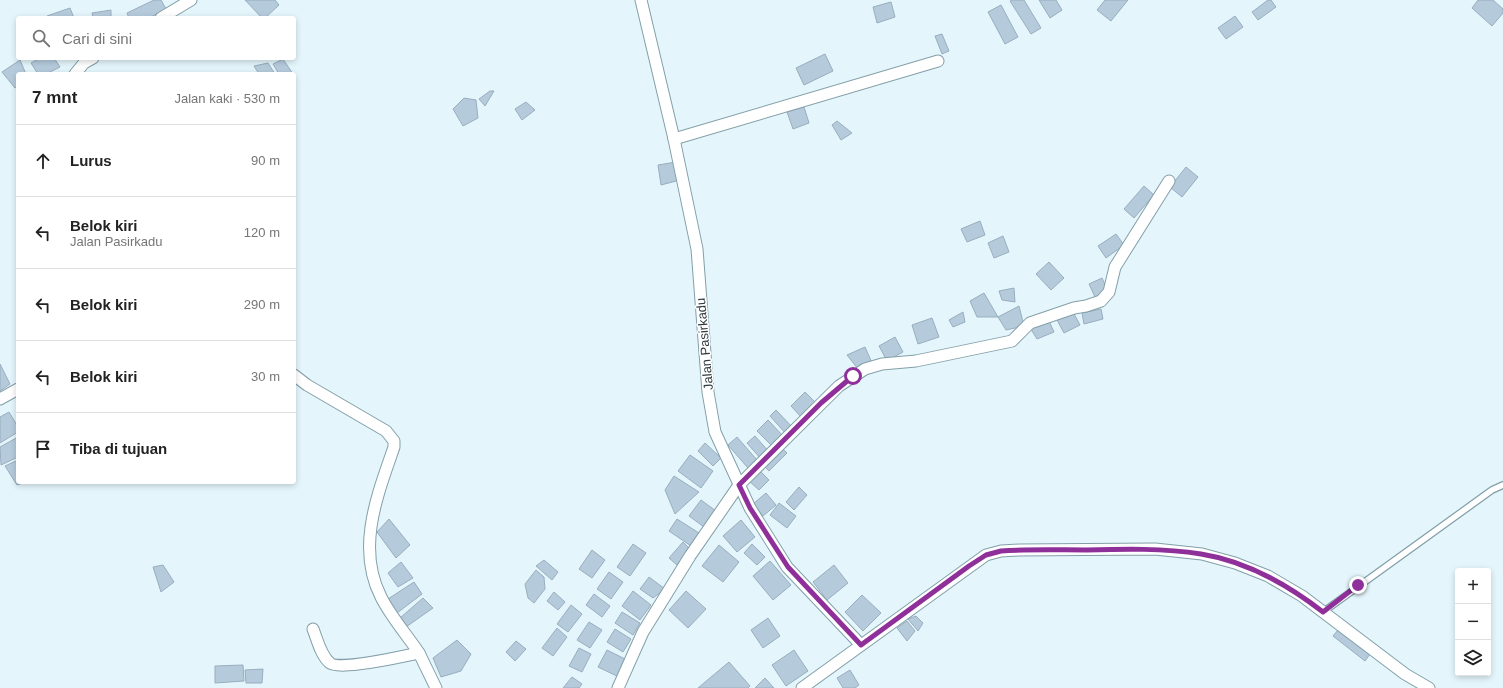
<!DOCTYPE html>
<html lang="id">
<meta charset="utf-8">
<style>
:root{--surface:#fff;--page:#f2f2f2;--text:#222;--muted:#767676;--line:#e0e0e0}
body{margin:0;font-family:Arial,sans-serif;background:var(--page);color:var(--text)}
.controls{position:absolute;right:12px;bottom:12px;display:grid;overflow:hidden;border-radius:4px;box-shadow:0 2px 6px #0003}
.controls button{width:36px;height:36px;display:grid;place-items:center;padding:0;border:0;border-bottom:1px solid var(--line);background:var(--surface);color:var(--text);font:20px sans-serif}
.stop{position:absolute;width:12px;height:12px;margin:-9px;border:3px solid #8f309a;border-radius:50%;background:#fff}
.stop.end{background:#8f309a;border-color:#fff;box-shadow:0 1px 4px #0008}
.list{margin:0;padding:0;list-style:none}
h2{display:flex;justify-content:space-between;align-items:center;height:52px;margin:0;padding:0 16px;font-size:17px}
h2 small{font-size:13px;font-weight:400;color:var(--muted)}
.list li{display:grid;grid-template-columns:26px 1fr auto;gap:12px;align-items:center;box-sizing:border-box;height:72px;padding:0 16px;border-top:1px solid var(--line)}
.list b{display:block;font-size:15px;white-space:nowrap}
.list p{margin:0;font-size:13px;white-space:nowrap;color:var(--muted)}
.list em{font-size:13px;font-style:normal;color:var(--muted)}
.icon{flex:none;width:22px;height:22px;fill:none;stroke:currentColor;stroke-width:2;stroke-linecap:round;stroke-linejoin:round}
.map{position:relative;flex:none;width:1503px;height:688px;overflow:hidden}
.search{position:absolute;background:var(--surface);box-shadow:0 2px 6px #0003;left:16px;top:16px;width:280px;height:44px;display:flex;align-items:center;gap:10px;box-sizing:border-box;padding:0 14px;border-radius:4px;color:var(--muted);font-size:15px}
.panel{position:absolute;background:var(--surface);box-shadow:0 2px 6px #0003;left:16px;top:72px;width:280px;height:412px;border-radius:4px}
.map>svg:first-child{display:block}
</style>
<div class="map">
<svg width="1503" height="688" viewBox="0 0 1503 688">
<rect width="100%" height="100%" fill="#e4f6fc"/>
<g fill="#b5cbdc" stroke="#98aebe">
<polygon points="154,0 161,0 166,9 149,18 129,18 127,13"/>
<polygon points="245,0 275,0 279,5 265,18 262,18"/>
<polygon points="1012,0 1024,0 1041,28 1031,34 1010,1"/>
<polygon points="1039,0 1056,0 1062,10 1050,18"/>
<polygon points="1105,0 1128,0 1111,21 1097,10"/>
<polygon points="1268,0 1271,0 1276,7 1258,20 1252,12"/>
<polygon points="1478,0 1493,0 1503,9 1503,13 1492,26 1472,8"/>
<polygon points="891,2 895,17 877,23 873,7"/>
<polygon points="1001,5 1018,37 1005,44 988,12"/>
<polygon points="70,8 74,18 47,18 47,16"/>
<polygon points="111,10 111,18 93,18 92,13"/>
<polygon points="1235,16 1243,27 1226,39 1218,28"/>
<polygon points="942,34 949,51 942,54 935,36"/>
<polygon points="825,54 833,71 804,85 796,68"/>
<polygon points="40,58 54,58 60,67 46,74 38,74 31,63"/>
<polygon points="283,59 293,74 279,74 273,64"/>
<polygon points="20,60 26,74 18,74 18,86 15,88 2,72"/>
<polygon points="268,63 275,74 259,74 254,66"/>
<polygon points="490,91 494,91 485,106 479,99"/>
<polygon points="464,98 476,100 478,118 463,126 453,109"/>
<polygon points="526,102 535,110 522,120 515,109"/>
<polygon points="804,107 809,123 793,129 787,112"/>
<polygon points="837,121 852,133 841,140 832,125"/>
<polygon points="676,162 680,180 661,185 658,165"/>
<polygon points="1186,167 1198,177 1182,197 1170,187"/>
<polygon points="1144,186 1154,195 1134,218 1124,209"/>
<polygon points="980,221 985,235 967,242 961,229"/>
<polygon points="1116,234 1124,245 1106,258 1098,246"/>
<polygon points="1003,236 1009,252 994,258 988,243"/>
<polygon points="1049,262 1064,278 1051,290 1036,274"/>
<polygon points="1102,278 1108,291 1095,297 1089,284"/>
<polygon points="1014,288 1015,302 1002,300 999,291"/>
<polygon points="984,293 998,317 977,317 970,301"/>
<polygon points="1019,306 1024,326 1006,330 998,317"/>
<polygon points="1101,309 1103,319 1084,324 1082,313"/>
<polygon points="1072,310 1080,325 1064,333 1056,318"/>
<polygon points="963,312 965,322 953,327 949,320"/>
<polygon points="932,318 939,337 918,344 912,325"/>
<polygon points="1048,319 1054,332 1037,339 1029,326"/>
<polygon points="895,337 903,352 887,361 879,346"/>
<polygon points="865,347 872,363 858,369 847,355"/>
<polygon points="0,364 10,384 0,391"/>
<polygon points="805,392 816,403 801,417 791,406"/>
<polygon points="776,410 794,429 787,435 770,416"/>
<polygon points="9,412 18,427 18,432 0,443 0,417"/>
<polygon points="768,420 784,437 773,447 757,431"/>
<polygon points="755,436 769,452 761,459 747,443"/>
<polygon points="18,437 18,457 1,465 0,447"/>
<polygon points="737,437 757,460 748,468 728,445"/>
<polygon points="705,443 721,458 713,466 698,451"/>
<polygon points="782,448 787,453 769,471 764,466"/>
<polygon points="690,455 713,471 701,488 678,471"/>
<polygon points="18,460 18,482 26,482 17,485 5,466"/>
<polygon points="760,471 769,480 759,490 749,481"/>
<polygon points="674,476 699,492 675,514 665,490"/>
<polygon points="799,487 807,495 794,510 786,502"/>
<polygon points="766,493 776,505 763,516 753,504"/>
<polygon points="701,500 716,511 704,527 689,516"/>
<polygon points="779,503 796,516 787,528 770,515"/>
<polygon points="389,519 410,545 396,558 377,532"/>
<polygon points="677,519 699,533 691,546 669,531"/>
<polygon points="741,520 755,537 737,552 723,536"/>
<polygon points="683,542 691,550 677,565 669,558"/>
<polygon points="633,544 646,553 630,576 617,567"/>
<polygon points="752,544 765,557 757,565 744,553"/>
<polygon points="719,545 739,562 723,582 702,566"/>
<polygon points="592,550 605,560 592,578 579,569"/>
<polygon points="544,560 558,572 552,580 536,566"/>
<polygon points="770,561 791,585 773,600 753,576"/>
<polygon points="401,562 413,578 398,587 388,573"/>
<polygon points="163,565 174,582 161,592 153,567"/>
<polygon points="834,565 848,583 827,600 813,582"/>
<polygon points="536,570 544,577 545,589 534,603 528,598 525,584"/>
<polygon points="609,572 623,582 611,599 597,589"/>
<polygon points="649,577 665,589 653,598 640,589"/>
<polygon points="414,582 422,594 397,613 388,599"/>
<polygon points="633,591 651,605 640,620 622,606"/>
<polygon points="686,591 706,609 688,628 669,610"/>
<polygon points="554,592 565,602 558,610 547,601"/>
<polygon points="594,594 610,606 602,617 586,605"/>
<polygon points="862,595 881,613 863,631 845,612"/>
<polygon points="423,598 433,608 406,627 400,618"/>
<polygon points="571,605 582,614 568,632 557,624"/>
<polygon points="622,612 640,623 633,635 615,623"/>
<polygon points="916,616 923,623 918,631 908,619"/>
<polygon points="768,618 780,636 763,648 751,630"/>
<polygon points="907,621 915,631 907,641 897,628"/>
<polygon points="589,622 602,630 590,648 577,640"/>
<polygon points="557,628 567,637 553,656 542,648"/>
<polygon points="615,629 631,639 623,652 607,642"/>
<polygon points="1338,630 1370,654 1365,661 1333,636"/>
<polygon points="457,640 471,654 461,671 441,677 433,658"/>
<polygon points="516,641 526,649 515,661 506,652"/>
<polygon points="579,648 591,654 582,672 569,666"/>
<polygon points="607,650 629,661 621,678 598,667"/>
<polygon points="794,650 808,671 786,686 772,665"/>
<polygon points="729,662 750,686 748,688 698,688"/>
<polygon points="243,665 244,681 215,683 215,666"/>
<polygon points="263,669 262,683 246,683 245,670"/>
<polygon points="850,670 859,685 855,688 843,688 837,678"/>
<polygon points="572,677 582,684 579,688 563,688"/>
<polygon points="765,678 774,688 755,688"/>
</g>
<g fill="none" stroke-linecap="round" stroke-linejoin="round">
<g stroke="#839fa8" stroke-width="8">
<polyline id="lane" points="1323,612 1492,490 1503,485"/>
</g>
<g stroke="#839fa8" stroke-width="13">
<g id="street">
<polyline points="641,0 674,139 697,249 708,392 715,432 750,508 787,567 861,645"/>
<polyline points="161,18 191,0"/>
<polyline points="75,74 84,63 93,58"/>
<polyline points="674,139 938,61"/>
<path d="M294,375L307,385L386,431L394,441V447C377,496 356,548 381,597C391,617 407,635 419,653"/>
<polyline points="0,399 18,389"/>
<path d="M313,629C317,639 321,656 330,663C339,671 405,656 419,653L436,688"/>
<polyline points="618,688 643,632 690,556 739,485 839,386 865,369 882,364 916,361 1012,341 1030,323 1074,308 1086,306 1101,301 1109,292 1115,267 1169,181"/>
<polyline points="802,688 986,555 1001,551 1019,550 1155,549 1202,554 1235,563 1268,576 1302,596 1405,674 1429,688"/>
</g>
</g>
<use href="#lane" stroke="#fff" stroke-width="5.5"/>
<use href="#street" stroke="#fff" stroke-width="11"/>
</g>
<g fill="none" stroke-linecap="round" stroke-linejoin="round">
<path stroke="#8f309a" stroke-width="5" d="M853,376L821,403L739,485L750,508L788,567L861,645L969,566L986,555L1001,551C1029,549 1057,550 1086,550C1124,549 1163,548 1201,554C1246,561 1288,585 1323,612L1358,585"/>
</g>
<g text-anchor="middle" stroke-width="3" stroke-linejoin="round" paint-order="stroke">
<g font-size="13" fill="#303c40" stroke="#fff">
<text transform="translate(704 344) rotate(-95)" y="5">Jalan Pasirkadu</text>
</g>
</g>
</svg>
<div class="controls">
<button>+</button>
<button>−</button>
<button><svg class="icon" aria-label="layers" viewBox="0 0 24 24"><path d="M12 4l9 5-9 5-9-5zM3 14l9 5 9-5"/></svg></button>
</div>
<div class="stop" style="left:853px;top:376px"></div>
<div class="stop end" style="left:1358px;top:585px"></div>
<div class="search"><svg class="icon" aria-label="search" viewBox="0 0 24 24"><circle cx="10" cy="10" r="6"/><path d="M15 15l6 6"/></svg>Cari di sini</div>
<section class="panel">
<h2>7 mnt<small>Jalan kaki · 530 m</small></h2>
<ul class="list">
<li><svg class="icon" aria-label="ahead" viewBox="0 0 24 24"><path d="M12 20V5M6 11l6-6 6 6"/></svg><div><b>Lurus</b></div><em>90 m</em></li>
<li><svg class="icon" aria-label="left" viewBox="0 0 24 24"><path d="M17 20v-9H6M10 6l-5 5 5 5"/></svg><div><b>Belok kiri</b><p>Jalan Pasirkadu</p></div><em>120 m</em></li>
<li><svg class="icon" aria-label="left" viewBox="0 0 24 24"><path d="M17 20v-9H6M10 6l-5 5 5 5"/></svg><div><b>Belok kiri</b></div><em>290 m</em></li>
<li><svg class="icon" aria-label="left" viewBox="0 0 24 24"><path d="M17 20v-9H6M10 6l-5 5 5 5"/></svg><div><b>Belok kiri</b></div><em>30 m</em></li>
<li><svg class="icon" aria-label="arrive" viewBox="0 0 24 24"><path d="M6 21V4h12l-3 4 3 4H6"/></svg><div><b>Tiba di tujuan</b></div></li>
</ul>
</section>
</div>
